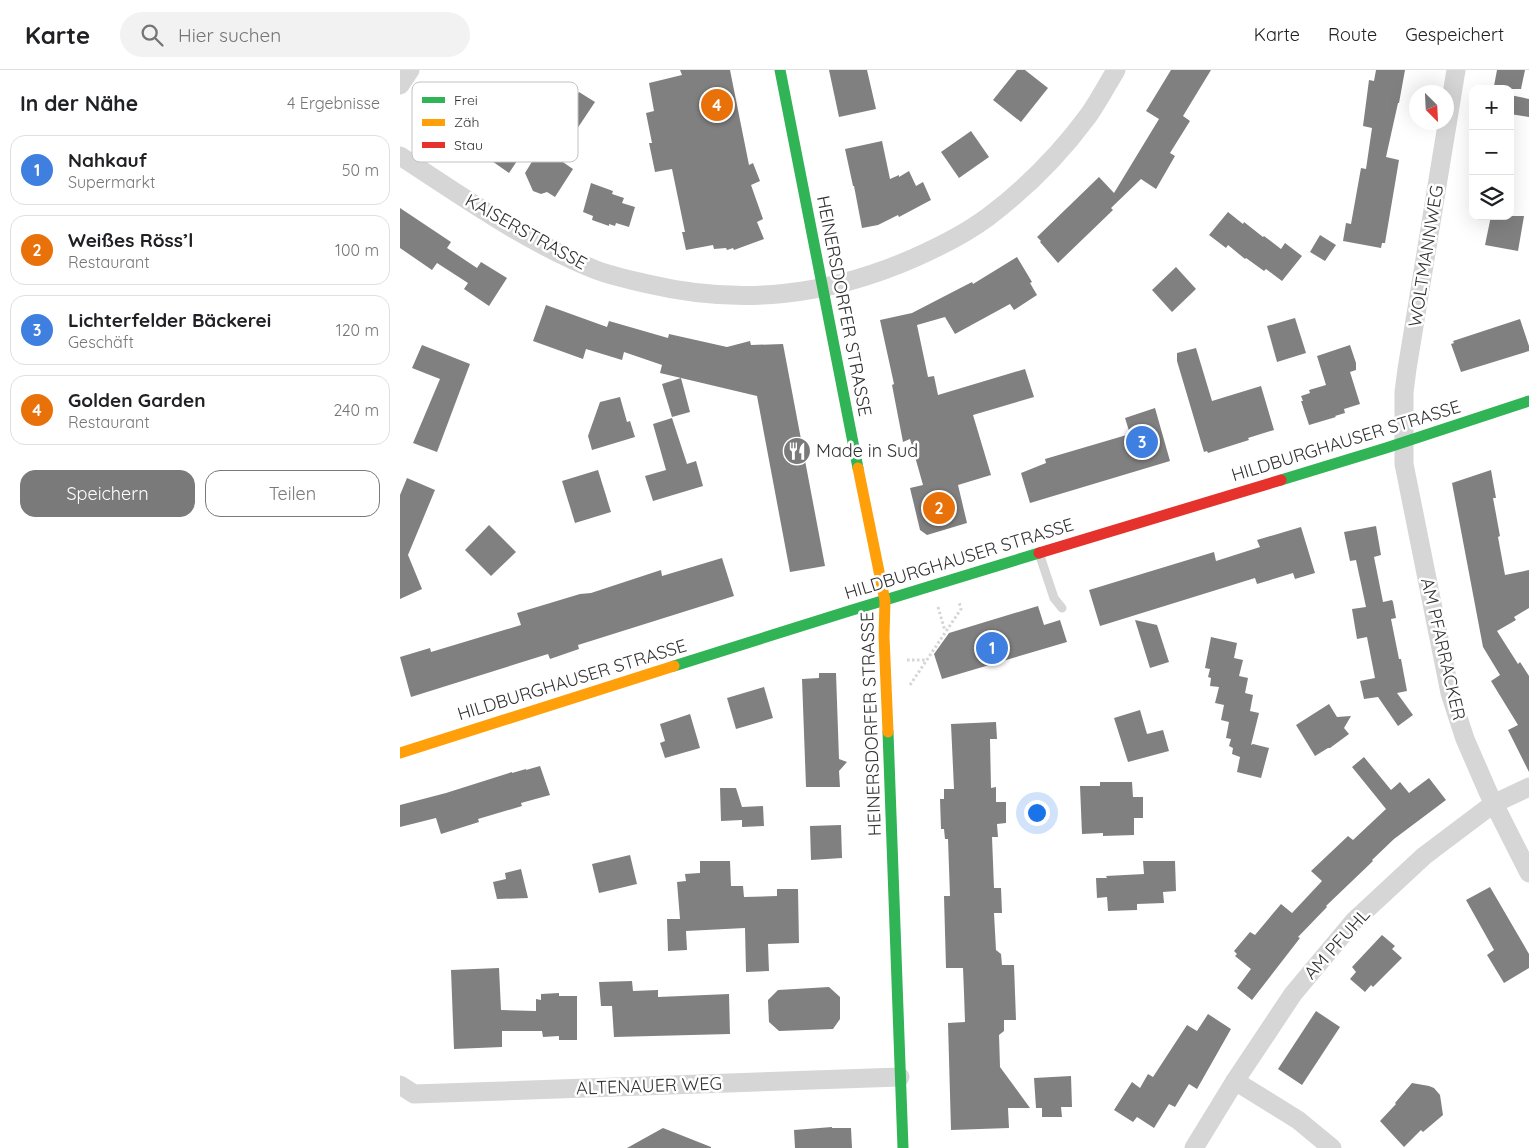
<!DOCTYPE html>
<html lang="de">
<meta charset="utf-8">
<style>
:root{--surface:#fff;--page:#f2f2f2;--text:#202124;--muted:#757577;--line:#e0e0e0;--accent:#7a7a7a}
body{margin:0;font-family:Quicksand,sans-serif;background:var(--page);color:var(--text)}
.controls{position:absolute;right:15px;top:15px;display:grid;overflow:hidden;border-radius:10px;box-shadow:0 5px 20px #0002}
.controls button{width:45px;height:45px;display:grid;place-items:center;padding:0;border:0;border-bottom:1px solid var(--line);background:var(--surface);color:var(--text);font:25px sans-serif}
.compass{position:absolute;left:1009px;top:15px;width:45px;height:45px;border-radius:50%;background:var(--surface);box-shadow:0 5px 20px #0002;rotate:156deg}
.you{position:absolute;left:636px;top:742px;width:18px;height:18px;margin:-12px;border:4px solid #fff;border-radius:50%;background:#1a73e8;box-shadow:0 0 0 8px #1a73e833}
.badge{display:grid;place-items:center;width:32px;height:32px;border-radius:50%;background:var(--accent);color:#fff;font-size:16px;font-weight:700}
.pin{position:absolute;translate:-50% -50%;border:2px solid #fff;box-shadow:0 1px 5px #0006}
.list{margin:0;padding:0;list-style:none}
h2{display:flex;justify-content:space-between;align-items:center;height:65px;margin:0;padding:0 20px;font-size:21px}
h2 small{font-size:16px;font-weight:400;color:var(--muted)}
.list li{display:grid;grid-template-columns:32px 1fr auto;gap:15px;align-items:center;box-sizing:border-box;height:70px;margin:0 10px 10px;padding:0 10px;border:1px solid var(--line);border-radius:15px}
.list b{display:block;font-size:19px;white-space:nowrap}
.list p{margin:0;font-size:16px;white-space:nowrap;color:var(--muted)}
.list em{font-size:16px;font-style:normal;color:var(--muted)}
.actions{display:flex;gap:10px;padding:15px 20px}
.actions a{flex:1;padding:11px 0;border:1px solid var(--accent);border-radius:15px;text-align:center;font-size:18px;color:var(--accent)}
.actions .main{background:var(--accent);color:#fff}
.icon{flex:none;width:28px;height:28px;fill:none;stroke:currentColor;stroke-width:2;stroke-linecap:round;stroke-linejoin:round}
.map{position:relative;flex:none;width:1129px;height:1078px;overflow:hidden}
header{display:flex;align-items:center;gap:30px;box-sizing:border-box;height:70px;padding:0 25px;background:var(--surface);border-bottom:1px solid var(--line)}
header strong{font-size:24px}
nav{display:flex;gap:28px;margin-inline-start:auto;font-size:18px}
.search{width:350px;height:45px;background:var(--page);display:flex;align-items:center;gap:12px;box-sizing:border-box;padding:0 18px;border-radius:28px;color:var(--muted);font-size:19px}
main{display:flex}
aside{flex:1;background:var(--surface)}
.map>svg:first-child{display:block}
</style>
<header>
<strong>Karte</strong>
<div class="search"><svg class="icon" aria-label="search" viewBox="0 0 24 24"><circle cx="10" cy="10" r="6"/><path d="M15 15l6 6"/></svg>Hier suchen</div>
<nav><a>Karte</a><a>Route</a><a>Gespeichert</a></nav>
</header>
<main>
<aside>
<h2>In der Nähe<small>4 Ergebnisse</small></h2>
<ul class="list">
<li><span class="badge" style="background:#3f7fe0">1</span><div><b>Nahkauf</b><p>Supermarkt</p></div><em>50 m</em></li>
<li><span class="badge" style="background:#e8710a">2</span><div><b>Weißes Röss’l</b><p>Restaurant</p></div><em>100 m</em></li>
<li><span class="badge" style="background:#3f7fe0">3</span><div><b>Lichterfelder Bäckerei</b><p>Geschäft</p></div><em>120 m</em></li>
<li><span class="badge" style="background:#e8710a">4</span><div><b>Golden Garden</b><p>Restaurant</p></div><em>240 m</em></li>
</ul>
<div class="actions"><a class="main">Speichern</a><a>Teilen</a></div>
</aside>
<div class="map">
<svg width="1129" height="1078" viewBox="0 0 1129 1078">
<rect width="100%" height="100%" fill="#fff"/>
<g fill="#808080">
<polygon points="280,0 330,0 349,95 353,93 360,111 351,115 363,149 357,152 364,169 334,180 333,178 327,180 326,178 314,179 313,175 286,180 282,162 285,162 272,99 255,102 249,73 252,73 246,43 254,41 249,13 282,5"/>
<polygon points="429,0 467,0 476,39 439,47"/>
<polygon points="617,0 625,0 648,18 621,52 593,30"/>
<polygon points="771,0 811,0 783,46 790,51 770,83 775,86 756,119 741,109 711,138 713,140 658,193 640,172 641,171 637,167 699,107 714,123 759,49 746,41"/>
<polygon points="976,0 1005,0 999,33 998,33 986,87 999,90 985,173 982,173 981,178 943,171 946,153 951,154 961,98 966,99 972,58 963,56 969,10 974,11"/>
<polygon points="1097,0 1125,0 1121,19 1098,19 1099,17 1094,16"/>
<polygon points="58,18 113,54 101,72 121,85 109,103 89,89 88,91 34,54"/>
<polygon points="179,22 195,32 177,59 161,49"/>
<polygon points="1110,25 1129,29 1129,47 1110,44"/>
<polygon points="571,61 589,87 559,108 541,82"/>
<polygon points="482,71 490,109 499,105 499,107 509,101 516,116 523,112 531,130 499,147 498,145 478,155 462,158 454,116 453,116 445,79"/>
<polygon points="141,77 173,99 155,127 147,122 141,124 133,121 125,103"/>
<polygon points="191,113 213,121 212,124 224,128 222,133 235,137 229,157 216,153 215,156 209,154 209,156 192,150 193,146 183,142"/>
<polygon points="0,138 51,172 47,178 77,198 81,192 107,208 89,236 64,219 68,213 37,193 32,200 0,178"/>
<polygon points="828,142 843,154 844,152 863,167 864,166 881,179 885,173 902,186 882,211 866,199 864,201 846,188 845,189 828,175 826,178 809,165"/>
<polygon points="1091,146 1124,146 1118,181 1085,175"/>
<polygon points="920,165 936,175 925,191 910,182"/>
<polygon points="617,187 632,212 630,213 637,225 614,240 610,234 555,264 545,247 517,255 528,307 534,306 538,325 625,299 634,327 573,345 591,405 558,415 567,453 527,465 520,460 510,418 523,415 510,369 503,372 492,315 494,314 480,250 512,243 572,212 573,214"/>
<polygon points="776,197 796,219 772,242 752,220"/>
<polygon points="146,235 207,257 209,251 268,268 269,264 327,277 350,271 351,275 383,274 425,496 390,502 357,326 260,303 262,295 224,282 222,290 186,279 183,289 133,271"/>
<polygon points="895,248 906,283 877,292 867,256"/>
<polygon points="1120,249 1129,276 1129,281 1061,302 1051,274 1054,273 1053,271"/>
<polygon points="22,275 70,294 37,382 13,373 40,309 12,298"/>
<polygon points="950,275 956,293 956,300 950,302 960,334 944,339 945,343 935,346 936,347 909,355 901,331 903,331 901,326 910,323 909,320 926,315 917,286"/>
<polygon points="796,278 812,331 861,316 874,360 848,368 849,370 808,383 807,381 804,382 777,291 777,283"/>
<polygon points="281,308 290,342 272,347 262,314"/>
<polygon points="220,327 227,352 230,351 235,367 192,380 188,366 200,332"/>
<polygon points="755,338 770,391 630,433 621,403 646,393 645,389 730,364 725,348"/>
<polygon points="272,348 287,394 296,391 303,416 253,431 245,406 266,400 253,354"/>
<polygon points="198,400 211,442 175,453 162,411"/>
<polygon points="1091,400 1096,428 1093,428 1100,466 1098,467 1105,505 1129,500 1129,538 1114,547 1116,550 1097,561 1118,594 1120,592 1129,606 1129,702 1108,660 1118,655 1091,611 1100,605 1083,577 1052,413"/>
<polygon points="7,408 35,420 8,485 22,519 0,529 0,425"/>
<polygon points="89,455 116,482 91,506 65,480"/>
<polygon points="976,456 981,485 974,487 983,532 992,530 993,532 996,548 991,549 999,589 1001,589 1007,621 997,623 1013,645 998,656 978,627 964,629 960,611 975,608 967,567 957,569 952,539 966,537 956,490 950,491 944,462"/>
<polygon points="901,457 915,503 895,509 893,503 857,514 855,508 700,556 689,520 814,482 816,491 860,477 857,470"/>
<polygon points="322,488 334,526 178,575 179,579 150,589 148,584 11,627 0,587 30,578 31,582 121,555 117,543 180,524 191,523 261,500 262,506"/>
<polygon points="638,536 644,555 660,550 667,572 542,609 534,584 549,563"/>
<polygon points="735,550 757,555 769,592 750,598"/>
<polygon points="811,567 837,573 834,588 843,590 839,606 848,608 845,623 853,625 850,641 859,643 851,675 853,674 869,678 861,708 837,702 840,687 832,684 833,678 829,676 831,669 826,668 829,652 821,650 824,635 815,633 819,617 810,616 811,608 808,607 810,599 805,598"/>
<polygon points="419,603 436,603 439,689 447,692 439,701 440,717 406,717 402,609 419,608"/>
<polygon points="364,617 373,648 336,659 327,628"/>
<polygon points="929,634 937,647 951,646 944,658 949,664 930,678 928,678 915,686 896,655"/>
<polygon points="740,640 747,664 763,660 769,681 728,692 714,648"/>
<polygon points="290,644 300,678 265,688 260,673 265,671 260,654"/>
<polygon points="596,652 597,669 590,669 591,718 596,717 596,732 606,732 606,753 597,754 598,767 592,767 594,818 601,818 602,843 594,843 596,880 601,884 602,895 614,895 616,950 604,950 604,961 599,965 600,997 630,1038 608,1038 609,1058 551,1060 548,953 565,952 564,923 563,898 546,898 544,826 550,826 548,769 545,769 544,759 541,759 540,729 544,729 544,719 554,719 551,654"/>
<polygon points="964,687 991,720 1000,712 1009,723 1029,708 1046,730 994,769 972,790 973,791 926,836 927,837 898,867 900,868 852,930 837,918 851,899 835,886 837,884 834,881 850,862 855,865 881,834 892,843 922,811 911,801 948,766 953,770 986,739 952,697"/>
<polygon points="140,696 150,725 121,733 122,736 78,749 79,752 41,764 36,748 0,757 0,735 46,723 112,702 112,703 126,699 126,700"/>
<polygon points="700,712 732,712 733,727 743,727 743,748 734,748 734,765 703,766 703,763 682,764 680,716 700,716"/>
<polygon points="320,718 336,718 342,737 363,736 364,756 342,757 342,750 321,751"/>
<polygon points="441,755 442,788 411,790 410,756"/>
<polygon points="230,785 237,814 199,823 192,794"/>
<polygon points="300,791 330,791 331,816 343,816 344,827 377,826 377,819 398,819 399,873 368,874 369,901 346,902 345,858 286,861 287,880 268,881 267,849 280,849 277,812 286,811 285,804 300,803"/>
<polygon points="743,791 775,791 776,821 763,822 764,833 737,834 737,840 708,841 707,827 697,828 696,808 707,808 706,806 744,804"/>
<polygon points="121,799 128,828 97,829 93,812 106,809 105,803"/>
<polygon points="1090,817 1129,884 1129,898 1104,913 1087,885 1094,880 1066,830"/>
<polygon points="982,865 995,876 992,879 1002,888 973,917 971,915 965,922 950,909 956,902 952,897"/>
<polygon points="99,898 101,940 136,941 136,929 141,930 141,924 159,923 159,926 177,926 177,970 159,970 159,966 143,967 142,961 102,961 102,977 54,979 51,900"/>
<polygon points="232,911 233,921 258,920 258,927 329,924 330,964 214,967 212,936 201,936 199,912"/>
<polygon points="429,917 440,927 440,949 433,959 379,961 369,952 368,930 378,920"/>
<polygon points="916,941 940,957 902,1015 878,999"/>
<polygon points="808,944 831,959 797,1019 789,1014 775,1037 769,1034 754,1058 737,1047 733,1052 714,1040 732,1012 740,1018 748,1004 753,1007 787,955 797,961"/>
<polygon points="671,1006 672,1037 661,1037 662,1047 642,1047 642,1038 636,1038 634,1008"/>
<polygon points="1012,1013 1029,1016 1034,1018 1040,1025 1043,1045 1023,1062 1021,1060 1004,1077 980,1051 996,1034 995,1033"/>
<polygon points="432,1057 432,1058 451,1058 452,1078 395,1078 394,1060"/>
<polygon points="263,1058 311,1077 311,1078 227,1078"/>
</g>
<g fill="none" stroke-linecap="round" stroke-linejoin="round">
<g stroke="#d6d6d6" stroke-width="3" stroke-dasharray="2.5 2.5" stroke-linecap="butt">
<polyline points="538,537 545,561"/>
<polyline points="507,590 526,590"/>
<polyline points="510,615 561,539 559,532"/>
</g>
<polyline stroke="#d6d6d6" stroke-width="9" points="640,486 654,528 662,538"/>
<g stroke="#d6d6d6" stroke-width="19">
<polyline points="1056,0 1007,299 1004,322 1004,394 1050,623 1065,669 1088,722 1129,803"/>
<polyline points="0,15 10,0"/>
<path d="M0,86C63,127 126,172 196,200C212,206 230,210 248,214C341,236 427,226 514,188C539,177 565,164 588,147C625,119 660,84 688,46C698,32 707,15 716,0"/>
<polyline points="835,1011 898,1050 932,1078"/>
<polyline points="0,1015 14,1024 500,1007"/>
<polyline points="794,1078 835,1011 893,924 954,851 1024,786 1093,734 1129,717"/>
</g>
<g stroke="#30b455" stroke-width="11">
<polyline points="380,0 458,398"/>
<polyline points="881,410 986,378 1129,331"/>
<polyline points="274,596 449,541 639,483"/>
<polyline points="488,662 503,1078"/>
</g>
<g stroke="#ff9f0a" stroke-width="11">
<polyline points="458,398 485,531 484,566 488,662"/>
<polyline points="0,683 274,596"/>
</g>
<polyline stroke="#e5322d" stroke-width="11" points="639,483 881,410"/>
</g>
<defs>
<g id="restaurant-disc" transform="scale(1.4375)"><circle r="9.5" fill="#7a7a7a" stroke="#fff"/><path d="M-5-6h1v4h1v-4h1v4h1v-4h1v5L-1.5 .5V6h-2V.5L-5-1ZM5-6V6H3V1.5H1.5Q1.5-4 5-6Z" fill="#fff"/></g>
</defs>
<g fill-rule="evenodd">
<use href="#restaurant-disc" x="397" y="381"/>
</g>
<g text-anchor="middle" stroke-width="5" stroke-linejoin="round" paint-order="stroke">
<g font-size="18" fill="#323232" stroke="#fff">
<text transform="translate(126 162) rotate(29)" y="6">KAISERSTRASSE</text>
<text transform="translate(1026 186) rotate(-81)" y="6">WOLTMANNWEG</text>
<text transform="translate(444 236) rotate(79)" y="6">HEINERSDORFER STRASSE</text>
<text transform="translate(946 371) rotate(-17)" y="6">HILDBURGHAUSER STRASSE</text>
<text transform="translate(559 489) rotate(-17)" y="6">HILDBURGHAUSER STRASSE</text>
<text transform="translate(1043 579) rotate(77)" y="6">AM PFARRACKER</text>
<text transform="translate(172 610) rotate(-17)" y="6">HILDBURGHAUSER STRASSE</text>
<text transform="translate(471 654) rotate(-92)" y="6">HEINERSDORFER STRASSE</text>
<text transform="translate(937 874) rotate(-48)" y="6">AM PFUHL</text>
<text transform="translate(249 1016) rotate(-2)" y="6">ALTENAUER WEG</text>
</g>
<g font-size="18" fill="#323232" stroke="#fff" text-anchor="start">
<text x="416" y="387">Made in Sud</text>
</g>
</g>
<rect x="12" y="12" width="166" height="80" rx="8" fill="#fff" stroke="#c2c2c2" stroke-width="1"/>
<rect x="22" y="27" width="23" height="6" fill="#30b455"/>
<rect x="22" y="49" width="23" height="7" fill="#ff9f0a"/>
<rect x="22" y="72" width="23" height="6" fill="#e5322d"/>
<g font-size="14" fill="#323232">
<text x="54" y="35">Frei</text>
<text x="54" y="57">Zäh</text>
<text x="54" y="80">Stau</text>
</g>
</svg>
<div class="controls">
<button>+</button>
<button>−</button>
<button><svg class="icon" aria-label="layers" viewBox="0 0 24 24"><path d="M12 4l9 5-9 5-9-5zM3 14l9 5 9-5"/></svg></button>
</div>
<svg class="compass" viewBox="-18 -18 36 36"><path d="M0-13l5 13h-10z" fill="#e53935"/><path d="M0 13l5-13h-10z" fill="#757577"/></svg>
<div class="you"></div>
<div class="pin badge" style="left:592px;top:578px;background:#3f7fe0">1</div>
<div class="pin badge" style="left:539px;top:438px;background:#e8710a">2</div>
<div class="pin badge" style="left:742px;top:372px;background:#3f7fe0">3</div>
<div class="pin badge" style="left:317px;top:35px;background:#e8710a">4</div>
</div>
</main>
